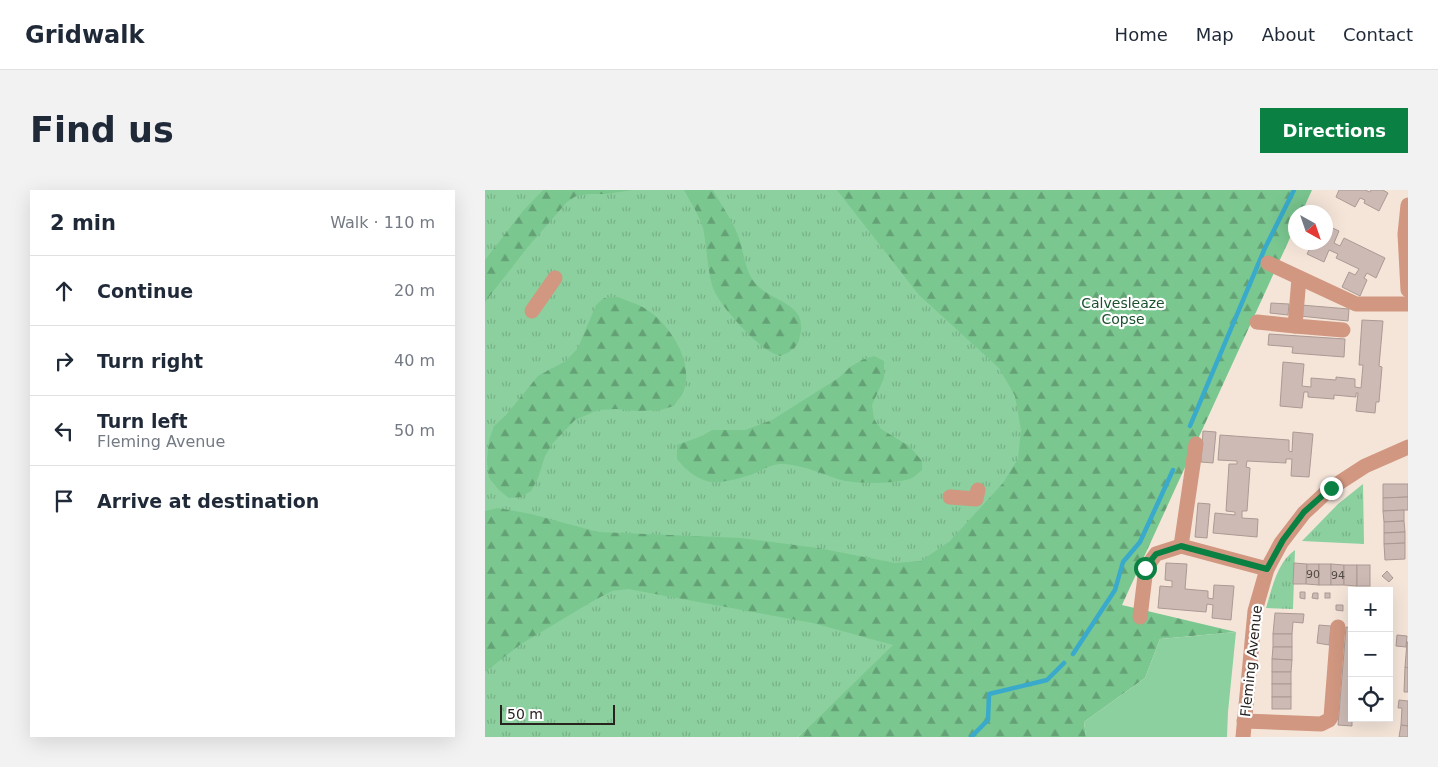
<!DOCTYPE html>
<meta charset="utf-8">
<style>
:root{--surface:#fff;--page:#f2f2f3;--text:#1f2937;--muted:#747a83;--line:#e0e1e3;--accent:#0b8043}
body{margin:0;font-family:"DejaVu Sans",sans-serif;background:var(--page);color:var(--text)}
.controls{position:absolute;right:15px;bottom:15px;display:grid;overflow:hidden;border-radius:0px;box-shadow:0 5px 20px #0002}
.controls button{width:45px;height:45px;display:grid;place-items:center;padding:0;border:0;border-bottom:1px solid var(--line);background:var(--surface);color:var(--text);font:25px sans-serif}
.compass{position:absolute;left:803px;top:15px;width:45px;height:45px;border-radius:50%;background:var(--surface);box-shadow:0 5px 20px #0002;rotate:140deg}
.scale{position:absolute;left:15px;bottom:12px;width:115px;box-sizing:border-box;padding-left:5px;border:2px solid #29231f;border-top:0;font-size:14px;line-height:18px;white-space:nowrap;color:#29231f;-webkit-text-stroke:4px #fff;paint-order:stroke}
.stop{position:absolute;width:15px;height:15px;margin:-11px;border:4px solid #0b8043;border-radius:50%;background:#fff}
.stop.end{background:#0b8043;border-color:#fff;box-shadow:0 1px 5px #0008}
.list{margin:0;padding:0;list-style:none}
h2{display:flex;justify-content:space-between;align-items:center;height:65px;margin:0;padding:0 20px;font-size:21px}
h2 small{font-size:16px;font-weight:400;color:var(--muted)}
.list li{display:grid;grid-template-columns:32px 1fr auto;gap:15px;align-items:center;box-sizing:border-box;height:70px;padding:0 20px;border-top:1px solid var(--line)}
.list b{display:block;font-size:19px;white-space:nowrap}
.list p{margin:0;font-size:16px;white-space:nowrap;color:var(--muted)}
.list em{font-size:16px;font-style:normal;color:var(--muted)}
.icon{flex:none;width:28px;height:28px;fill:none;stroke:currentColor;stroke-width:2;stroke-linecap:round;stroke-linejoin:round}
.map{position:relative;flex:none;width:923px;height:547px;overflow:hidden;border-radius:0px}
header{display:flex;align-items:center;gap:30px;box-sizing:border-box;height:70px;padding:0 25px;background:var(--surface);border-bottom:1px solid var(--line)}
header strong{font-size:24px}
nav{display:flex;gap:28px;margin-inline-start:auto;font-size:18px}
.intro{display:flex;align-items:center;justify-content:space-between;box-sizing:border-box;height:120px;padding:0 30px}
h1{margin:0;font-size:35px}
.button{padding:12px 22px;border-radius:0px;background:var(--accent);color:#fff;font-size:18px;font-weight:700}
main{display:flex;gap:30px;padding:0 30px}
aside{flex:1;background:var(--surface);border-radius:0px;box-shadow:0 5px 20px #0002}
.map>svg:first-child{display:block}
</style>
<header>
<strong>Gridwalk</strong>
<nav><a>Home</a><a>Map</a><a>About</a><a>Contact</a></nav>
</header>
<div class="intro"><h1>Find us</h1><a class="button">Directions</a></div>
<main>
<aside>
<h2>2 min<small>Walk · 110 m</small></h2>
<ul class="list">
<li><svg class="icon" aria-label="ahead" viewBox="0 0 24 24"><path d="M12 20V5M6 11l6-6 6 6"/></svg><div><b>Continue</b></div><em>20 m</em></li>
<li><svg class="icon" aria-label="right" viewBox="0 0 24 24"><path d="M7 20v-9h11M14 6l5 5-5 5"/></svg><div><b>Turn right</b></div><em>40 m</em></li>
<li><svg class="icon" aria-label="left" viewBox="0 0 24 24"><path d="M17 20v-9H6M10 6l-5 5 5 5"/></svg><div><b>Turn left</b><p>Fleming Avenue</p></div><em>50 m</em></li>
<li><svg class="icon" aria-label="arrive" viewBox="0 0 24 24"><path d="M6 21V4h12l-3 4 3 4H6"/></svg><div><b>Arrive at destination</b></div></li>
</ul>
</aside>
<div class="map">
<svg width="923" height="547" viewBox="0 0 923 547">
<defs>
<pattern id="grass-tufts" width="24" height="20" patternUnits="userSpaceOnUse" patternTransform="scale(1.25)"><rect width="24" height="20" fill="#8bd09e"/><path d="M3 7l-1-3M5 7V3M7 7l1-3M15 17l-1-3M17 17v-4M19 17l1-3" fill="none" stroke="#78b288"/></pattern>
<pattern id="forest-firs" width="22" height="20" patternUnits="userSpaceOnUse" patternTransform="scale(1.25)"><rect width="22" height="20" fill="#7ac790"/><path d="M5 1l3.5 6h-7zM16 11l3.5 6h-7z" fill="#64a175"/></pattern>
</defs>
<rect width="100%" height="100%" fill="#f5e5d9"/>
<g fill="url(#grass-tufts)">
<polygon points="0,0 366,0 500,138 555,243 409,455 313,547 0,547"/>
<polygon points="878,294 879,354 817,351 853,314"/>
<path d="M810,360L808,419L781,418C787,399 792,372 810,360Z"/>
</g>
<g fill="url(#forest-firs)">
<polygon points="58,0 147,0 121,4 104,4 91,6 82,12 42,58 0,112 0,70 38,21"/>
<path d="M199,0H228C236,15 246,28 252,43C259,59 259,80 270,93C288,114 323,112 315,146C313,158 305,162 295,166C290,164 285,162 281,159C265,148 232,113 227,95C222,76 222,57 218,38C214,25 205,11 199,0Z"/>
<polygon points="352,0 827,0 817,22 811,22 810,37 637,415 751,442 675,449 660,488 599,532 601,547 313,547 408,455 328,433 143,399 127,401 108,411 36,454 0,482 0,321 13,318 46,324 113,342 256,348 333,358 410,373 436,371 465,351 518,293 533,269 536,240 530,206 514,178 434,105"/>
<path d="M133,107C142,111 153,114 161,119C184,133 209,172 199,200C197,205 192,211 189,216L175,220L152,221L131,219L113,220L90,230L68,253L60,266L53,288L46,301L36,307L24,308L14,300L4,288L2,271L4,250L9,236L21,225L53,186L81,171L93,158L111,115L119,108Z"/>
<path d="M389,166L399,171V188L387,215L389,229L396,239L424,256L437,271V280C433,283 429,288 424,289C408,294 373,294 356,290C337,284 320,276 300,274C287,273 279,279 268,284C256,288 239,293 227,292C212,290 201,280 192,269V255L217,246L227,240H260L287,230L355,187L365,177L377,170Z"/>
</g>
<polygon fill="#8bd09e" points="751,442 743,522 742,547 601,547 599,532 660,488 675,449"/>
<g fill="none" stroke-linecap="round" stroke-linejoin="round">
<g stroke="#39aacc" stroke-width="4.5">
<polyline points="705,236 780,58 809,0"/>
<polyline points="588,464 630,400 638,372 655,352 688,280"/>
<polyline points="486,547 503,530 504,504 562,490 579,473"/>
</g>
</g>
<g fill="#cdbab5" stroke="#ab9993">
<polygon points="854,0 880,0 885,2 886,0 898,0 903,3 894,21 879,13 880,10 875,8 870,17 851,7"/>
<polygon points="841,35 854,41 849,53 855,56 859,48 900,68 891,88 882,83 879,88 882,90 875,106 857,97 864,82 870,85 874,79 851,68 853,64 844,60 839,72 822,64 828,52 841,52"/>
<polygon points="786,113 804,114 803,125 785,123"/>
<polygon points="816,115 864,119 863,131 815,126"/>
<polygon points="877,130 898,131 894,176 897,177 894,212 891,212 890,223 871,221 873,203 871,203 871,207 849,205 849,209 823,207 823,202 819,202 817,218 795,216 798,172 819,174 817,196 826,197 826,188 851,190 851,187 870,189 870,197 876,198 878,175 874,175"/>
<polygon points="784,144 860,149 859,167 807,163 808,157 783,155"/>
<polygon points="718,241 731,242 728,273 716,272"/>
<polygon points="808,242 828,244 824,287 806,286 807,269 801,269 801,273 762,271 761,277 765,278 762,321 757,321 757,328 773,329 772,347 728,343 730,323 750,325 750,322 741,321 744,274 752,274 752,271 733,270 735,245 804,250 804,261 807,262"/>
<polygon points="898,294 923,294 923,307 898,308"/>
<polygon points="923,307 923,320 898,321 898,308"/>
<polygon points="713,313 725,314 722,348 710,347"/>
<polygon points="919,320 919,331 899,332 898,321"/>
<polygon points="919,331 920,342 899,343 899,332"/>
<polygon points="920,342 920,353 899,354 899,343"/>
<polygon points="920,353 920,369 900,370 899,354"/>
<polygon points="681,373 702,374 700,399 723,401 723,408 728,409 729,395 749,396 746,430 727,428 728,415 722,414 721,422 673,418 675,396 687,397 687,391 680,390"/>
<polygon points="809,373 822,374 821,394 808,394"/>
<polygon points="822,374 834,374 834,395 821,394"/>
<rect x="834" y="374" width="12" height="21"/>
<polygon points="846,374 859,375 859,395 846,395"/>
<polygon points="859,375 872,375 872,396 859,395"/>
<rect x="872" y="375" width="13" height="21"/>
<polygon points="902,381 908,388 904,392 897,386"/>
<polygon points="815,402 820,402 820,409 815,408"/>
<polygon points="828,403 833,403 833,409 827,408"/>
<rect x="840" y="403" width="5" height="5"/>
<polygon points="851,415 858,415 858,421 851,420"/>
<polygon points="790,423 819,424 818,433 808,432 807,444 788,444"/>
<polygon points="834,435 846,436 844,455 832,453"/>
<polygon points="861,437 867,438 867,536 853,535"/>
<rect x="788" y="444" width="19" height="13"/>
<polygon points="912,445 922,446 921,457 911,456"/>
<polygon points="922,452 923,452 923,478 920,477"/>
<polygon points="788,457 807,457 807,470 787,469"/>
<polygon points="787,469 807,470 806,482 787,482"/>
<polygon points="920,477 923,478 923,502 919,502"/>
<rect x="787" y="482" width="19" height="12"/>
<rect x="787" y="494" width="19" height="13"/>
<rect x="787" y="507" width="19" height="12"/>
<polygon points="914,510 923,511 923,536 916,535 917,518 913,518"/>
<polygon points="916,535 923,536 923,547 914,547"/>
</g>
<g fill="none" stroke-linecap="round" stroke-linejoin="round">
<g stroke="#d19780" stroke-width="15">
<polyline points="923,15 920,44 923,100"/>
<polyline points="783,73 871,114 923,114"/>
<polyline points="814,88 810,136 858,140"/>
<polyline points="47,121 70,88"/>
<polyline points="772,132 810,136"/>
<polyline points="711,254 696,356 782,379"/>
<polyline points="465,307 491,309 493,300"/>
<polyline points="655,427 661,378 671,364 696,356"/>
<polyline points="759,531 836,534 844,530 846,527 853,437"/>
<polyline points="758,547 770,421 782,379 796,353 819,323 846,298 880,276 923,257"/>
</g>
</g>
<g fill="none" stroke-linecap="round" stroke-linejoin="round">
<polyline stroke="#0b8043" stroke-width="6" points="660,378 671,364 696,356 782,379 798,350 819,322 846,298"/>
</g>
<g text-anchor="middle" stroke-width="4.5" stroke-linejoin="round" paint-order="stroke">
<g font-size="11" fill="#524944">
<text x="828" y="388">90</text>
<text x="853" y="389">94</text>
</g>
<g font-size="14" fill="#1a522e" stroke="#fff">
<text x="638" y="118">Calvesleaze<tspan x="638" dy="16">Copse</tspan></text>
</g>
<g font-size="14" fill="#29231f" stroke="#fff">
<text transform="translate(766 471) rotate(-84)" y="5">Fleming Avenue</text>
</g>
</g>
</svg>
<div class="controls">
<button>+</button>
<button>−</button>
<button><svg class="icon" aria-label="locate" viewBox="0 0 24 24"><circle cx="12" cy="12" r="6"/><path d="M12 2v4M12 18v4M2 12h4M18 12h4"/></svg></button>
</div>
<svg class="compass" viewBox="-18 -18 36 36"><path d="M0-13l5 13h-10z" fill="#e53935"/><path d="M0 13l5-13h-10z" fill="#747a83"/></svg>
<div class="scale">50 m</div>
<div class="stop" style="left:660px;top:378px"></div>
<div class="stop end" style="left:846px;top:298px"></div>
</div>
</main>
